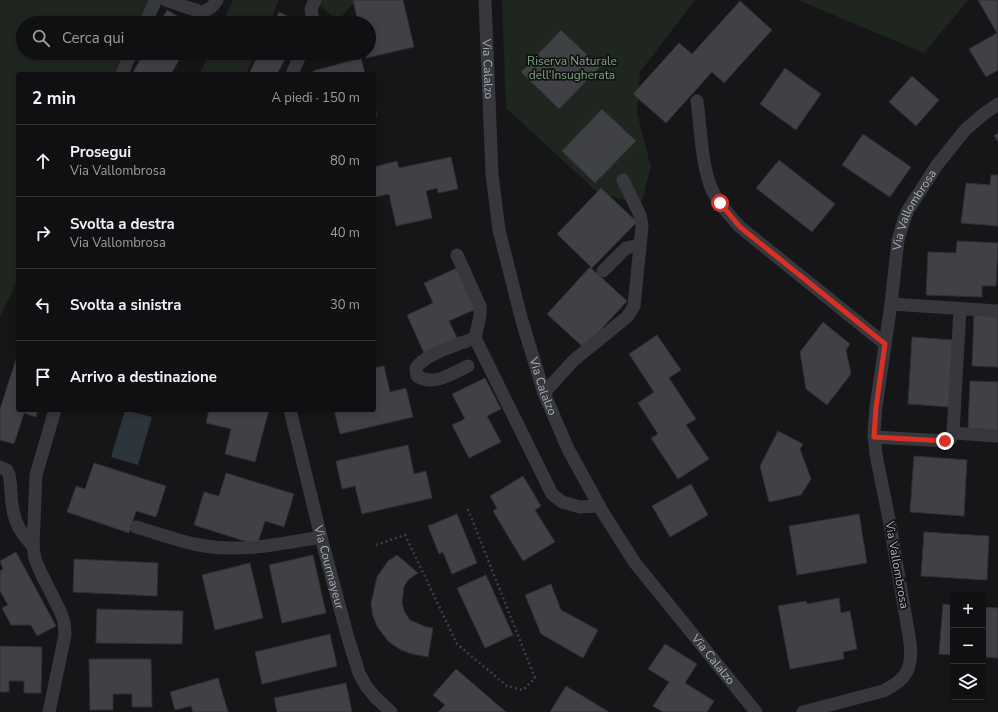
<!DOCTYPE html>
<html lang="it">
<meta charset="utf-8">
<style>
:root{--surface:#101012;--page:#19191b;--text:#f1f3f6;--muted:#9c9d9f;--line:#303032}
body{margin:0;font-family:"Nunito Sans",sans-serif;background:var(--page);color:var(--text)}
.controls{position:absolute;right:12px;bottom:12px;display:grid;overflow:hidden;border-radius:4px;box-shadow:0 2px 6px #0003}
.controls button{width:36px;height:36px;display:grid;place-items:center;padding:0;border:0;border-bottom:1px solid var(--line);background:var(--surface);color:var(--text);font:20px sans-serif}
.stop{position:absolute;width:12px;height:12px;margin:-9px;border:3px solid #d93025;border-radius:50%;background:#fff}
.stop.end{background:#d93025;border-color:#fff;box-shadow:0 1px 4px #0008}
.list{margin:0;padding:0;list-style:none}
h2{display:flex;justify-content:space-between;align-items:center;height:52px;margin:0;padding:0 16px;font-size:17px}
h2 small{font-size:13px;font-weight:400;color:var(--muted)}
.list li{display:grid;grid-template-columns:26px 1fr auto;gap:12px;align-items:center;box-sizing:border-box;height:72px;padding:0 16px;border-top:1px solid var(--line)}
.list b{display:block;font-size:15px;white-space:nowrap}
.list p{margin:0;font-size:13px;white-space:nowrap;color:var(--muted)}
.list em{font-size:13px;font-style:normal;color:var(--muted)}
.icon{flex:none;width:22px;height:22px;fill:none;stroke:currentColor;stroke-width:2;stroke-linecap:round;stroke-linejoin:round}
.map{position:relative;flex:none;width:998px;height:712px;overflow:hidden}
.search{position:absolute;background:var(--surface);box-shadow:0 2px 6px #0003;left:16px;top:16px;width:360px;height:44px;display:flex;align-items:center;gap:10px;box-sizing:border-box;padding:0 14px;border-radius:22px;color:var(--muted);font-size:15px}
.panel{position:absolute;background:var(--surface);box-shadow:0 2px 6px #0003;left:16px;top:72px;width:360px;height:340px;border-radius:4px}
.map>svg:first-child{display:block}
</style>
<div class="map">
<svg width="998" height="712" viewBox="0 0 998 712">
<rect width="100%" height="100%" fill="#161618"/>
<g fill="#1e261f">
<polygon points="0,0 163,0 150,23 23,23 23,53 133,53 122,74 18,74 18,280 0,317"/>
<polygon points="233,0 279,0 269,23 222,23"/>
<polygon points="315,0 357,0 337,21"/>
<polygon points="502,0 695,0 640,72 637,113 651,167 641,204 598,193 506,108"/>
<polygon points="798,0 968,0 924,53"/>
<polygon points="209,53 255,53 246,74 200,74"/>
</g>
<polygon fill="#2c353c" points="125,410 152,417 138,465 111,457"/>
<g fill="#404145" stroke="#303034">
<polygon points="353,0 403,0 414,47 366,58 365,53 369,53 369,23 358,23"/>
<polygon points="978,0 998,0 998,70 986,77 969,49 997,33"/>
<polygon points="740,1 772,30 724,83 712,72 666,123 633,94 679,43 692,54"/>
<polygon points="167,10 189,23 160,23"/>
<polygon points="279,12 302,23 273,23"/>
<polygon points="561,30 600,67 559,109 521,72"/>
<polygon points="144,53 183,53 171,74 132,74"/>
<polygon points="259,53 288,53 277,74 249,74"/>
<polygon points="361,58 365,74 314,74 313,71"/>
<polygon points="785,68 821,94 796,130 760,104"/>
<polygon points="912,76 939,100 916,126 889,102"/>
<polygon points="374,105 377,116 374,117"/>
<polygon points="602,109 636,141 595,183 562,151"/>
<polygon points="998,133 998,141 994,136"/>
<polygon points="863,134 911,167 890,197 842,165"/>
<polygon points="451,157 458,189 438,193 437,188 426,191 432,218 396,226 389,194 374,197 374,167 397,161 399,168"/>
<polygon points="779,160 835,204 812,232 756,188"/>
<polygon points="991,175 998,175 998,226 961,223 966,183 990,185"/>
<polygon points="601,188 637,222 592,268 557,234"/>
<polygon points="957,241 998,243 996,286 982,286 982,297 926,295 928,252 956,253"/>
<polygon points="590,267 627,301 584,348 547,314"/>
<polygon points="457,268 476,309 449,321 458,340 425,355 407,315 433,303 424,283"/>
<polygon points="974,314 998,315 998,367 972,366"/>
<polygon points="823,322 850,344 846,350 851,374 827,405 806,389 800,352"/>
<polygon points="657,335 681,370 669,378 696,419 686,425 709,459 678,479 651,438 658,434 638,403 654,392 629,354"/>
<polygon points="912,337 953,340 949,407 908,404"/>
<polygon points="18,353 18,410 38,410 36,417 24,413 14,444 0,440 0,409"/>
<polygon points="384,366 390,392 406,388 413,417 340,434 334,410 374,410 374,368"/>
<polygon points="485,378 501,409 487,416 501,442 469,458 452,425 465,419 452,394"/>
<polygon points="970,381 998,382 998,432 968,430"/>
<polygon points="209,410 269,410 255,462 225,454 231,429 206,423"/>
<polygon points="778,431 803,444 800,449 811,479 801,495 769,502 760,466"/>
<polygon points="408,445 414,474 426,471 432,498 362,514 355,486 342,489 336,461"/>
<polygon points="914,456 967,460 964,516 910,512"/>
<polygon points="94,463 166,486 156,517 136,511 129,533 67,512 76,486 85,489"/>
<polygon points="226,473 294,494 284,527 265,521 257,545 194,525 204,492 219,496"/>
<polygon points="523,476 541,506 535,510 555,542 523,561 493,511 497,508 490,496"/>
<polygon points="691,484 708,515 670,537 652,506"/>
<polygon points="457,514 477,563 452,574 443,552 439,554 428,526"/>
<polygon points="859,514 867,563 797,575 789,526"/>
<polygon points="924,532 989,536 987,580 921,576"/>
<polygon points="16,552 56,626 37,636 31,625 11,625 2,608 8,605 0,591 0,571 3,569 0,561"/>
<polygon points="313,555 326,613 282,623 269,565"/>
<polygon points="397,555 418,573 409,579 404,586 402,603 404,611 410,620 426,627 433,628 428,657 412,654 401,650 389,642 378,628 373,616 371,604 377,577 388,561"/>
<polygon points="74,559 158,563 157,596 73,592"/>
<polygon points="250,563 263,618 215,630 202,575"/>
<polygon points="486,575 513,635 485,648 457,588"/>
<polygon points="551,584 561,610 598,630 583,658 541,634 525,595"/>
<polygon points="839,598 841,613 850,611 857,649 843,652 844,659 790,669 778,606 806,601 807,604"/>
<polygon points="943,604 953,605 953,655 939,654"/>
<polygon points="983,607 998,608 998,658 983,657"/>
<polygon points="97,609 183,611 182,644 96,643"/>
<polygon points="330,634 337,666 262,684 255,652"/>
<polygon points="665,644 697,664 685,683 714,701 707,712 663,712 653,706 669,682 648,669"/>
<polygon points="0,646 42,647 41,693 24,693 24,681 9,681 9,692 0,692"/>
<polygon points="89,659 151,659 152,707 132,707 132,694 113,694 113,710 90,710"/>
<polygon points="456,669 506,712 438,712 445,705 433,695"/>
<polygon points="218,678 228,712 193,712 191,706 175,710 170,692"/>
<polygon points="346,683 352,712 277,712 274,698"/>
<polygon points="566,686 609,712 550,712"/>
</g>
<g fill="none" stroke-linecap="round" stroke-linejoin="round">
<polyline stroke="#3d3f44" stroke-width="2.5" stroke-dasharray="2 3" stroke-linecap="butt" points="376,545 405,535 457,644 507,686 523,690 535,678 467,507"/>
<g stroke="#37383d" stroke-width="13">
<path d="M166,0L201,12C209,10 213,7 217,0"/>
<path id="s1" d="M485,0L492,174L499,230L522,321L544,393L568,449L602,511L635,563L756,712"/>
<polyline points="145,23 156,0"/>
<polyline points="313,23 311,9 315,0"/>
<polyline points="122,74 131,53"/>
<polyline points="292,74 301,53"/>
<path d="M697,101C701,128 701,165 712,190C719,204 729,215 740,227L885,344"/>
<polyline points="457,255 480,306 480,316 475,338 552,494 562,502 580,507 599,506"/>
<polyline points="603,271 626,248 639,245"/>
<polyline points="891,304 998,311"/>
<path d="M468,366C452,373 434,387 417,376L416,368C426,353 458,345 475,338"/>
<polyline points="544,393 574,360 627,317 634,306 642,226 640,215 623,180"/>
<path id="s2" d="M290,410L321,537L348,638L359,673L366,686L375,697L391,712"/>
<polyline points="953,433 960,309"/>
<polyline points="874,437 945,441 950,439 953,433 998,436"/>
<path d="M0,467L7,470C11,476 10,484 11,492C12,515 16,529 33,546"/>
<path d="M136,527C157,533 178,541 199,545C242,553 279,544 321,537"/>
<polyline points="49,712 65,635 64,622 61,613 41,573 35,559 33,546 36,475 55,410"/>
<path id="s3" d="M803,712L883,691C907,680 913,668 910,642L889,519L876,455L874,432L876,407L891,304L898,240L904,220L908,210L937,165L966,129L985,113L998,104"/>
</g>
</g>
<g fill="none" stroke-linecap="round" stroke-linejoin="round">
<polyline stroke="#d93025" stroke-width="5" points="720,203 740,227 885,344 876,407 874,437 945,441"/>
</g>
<g text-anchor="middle" stroke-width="3.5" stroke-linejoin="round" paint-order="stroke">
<g font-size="12" fill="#7fa381" stroke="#111113">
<text x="572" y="65">Riserva Naturale<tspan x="572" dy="14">dell'Insugherata</tspan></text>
</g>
<g font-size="12" fill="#a8adb8" stroke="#111113">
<text dy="4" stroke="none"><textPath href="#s1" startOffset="69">Via Calalzo</textPath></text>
<text dy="4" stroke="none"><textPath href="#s3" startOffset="585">Via Vallombrosa</textPath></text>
<text dy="4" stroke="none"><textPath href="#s1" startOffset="393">Via Calalzo</textPath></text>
<text transform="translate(897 565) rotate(80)" y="4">Via Vallombrosa</text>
<text dy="4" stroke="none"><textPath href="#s2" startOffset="162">Via Courmayeur</textPath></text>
<text dy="4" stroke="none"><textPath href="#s1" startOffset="717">Via Calalzo</textPath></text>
</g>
</g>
</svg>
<div class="controls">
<button>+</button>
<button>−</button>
<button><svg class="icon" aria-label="layers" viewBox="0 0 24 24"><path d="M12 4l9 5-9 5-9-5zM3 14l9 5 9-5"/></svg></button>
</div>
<div class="stop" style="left:720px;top:203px"></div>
<div class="stop end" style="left:945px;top:441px"></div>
<div class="search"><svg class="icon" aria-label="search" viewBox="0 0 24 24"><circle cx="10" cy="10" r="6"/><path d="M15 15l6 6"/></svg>Cerca qui</div>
<section class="panel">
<h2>2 min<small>A piedi · 150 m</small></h2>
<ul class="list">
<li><svg class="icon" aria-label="ahead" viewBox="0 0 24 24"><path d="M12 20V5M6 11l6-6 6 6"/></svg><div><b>Prosegui</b><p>Via Vallombrosa</p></div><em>80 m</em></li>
<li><svg class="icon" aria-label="right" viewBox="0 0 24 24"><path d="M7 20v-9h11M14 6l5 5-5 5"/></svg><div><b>Svolta a destra</b><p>Via Vallombrosa</p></div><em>40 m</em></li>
<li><svg class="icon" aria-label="left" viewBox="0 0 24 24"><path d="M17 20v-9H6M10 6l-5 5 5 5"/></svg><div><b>Svolta a sinistra</b></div><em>30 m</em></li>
<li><svg class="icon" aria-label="arrive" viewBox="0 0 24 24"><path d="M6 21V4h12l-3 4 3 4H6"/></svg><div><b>Arrivo a destinazione</b></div></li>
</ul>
</section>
</div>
